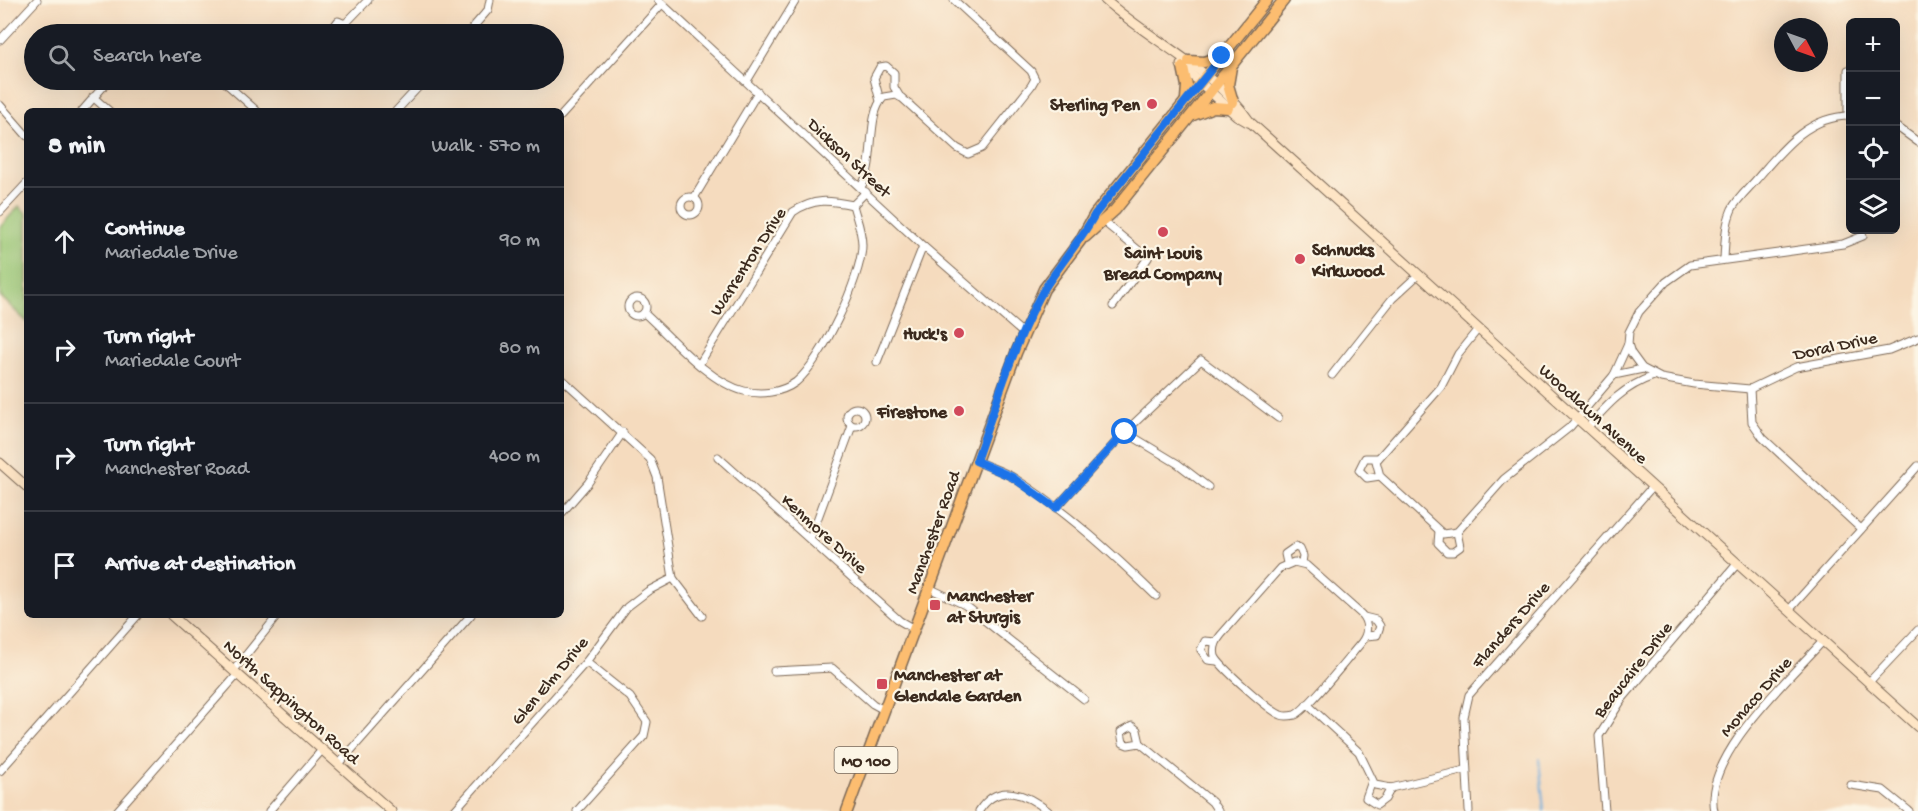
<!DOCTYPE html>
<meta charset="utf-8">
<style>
:root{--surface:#171b24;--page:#20242c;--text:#f1f3f6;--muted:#9ea1a6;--line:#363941}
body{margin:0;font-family:"Gochi Hand",sans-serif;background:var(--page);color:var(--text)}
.controls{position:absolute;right:18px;top:18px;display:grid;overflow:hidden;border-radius:9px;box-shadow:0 6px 24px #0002}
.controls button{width:54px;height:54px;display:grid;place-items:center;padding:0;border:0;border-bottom:2px solid var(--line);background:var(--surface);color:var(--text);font:30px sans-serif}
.compass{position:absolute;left:1774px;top:18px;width:54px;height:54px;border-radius:50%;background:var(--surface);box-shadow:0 6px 24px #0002;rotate:131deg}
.stop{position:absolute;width:18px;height:18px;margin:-14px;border:4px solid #1a73e8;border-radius:50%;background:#fff}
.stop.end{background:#1a73e8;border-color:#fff;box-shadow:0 2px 6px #0008}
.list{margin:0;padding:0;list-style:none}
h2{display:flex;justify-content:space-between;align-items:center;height:78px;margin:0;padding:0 24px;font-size:26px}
h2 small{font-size:20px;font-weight:400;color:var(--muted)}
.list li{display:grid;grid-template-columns:39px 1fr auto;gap:18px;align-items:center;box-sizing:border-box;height:108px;padding:0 24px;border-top:2px solid var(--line)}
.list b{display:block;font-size:22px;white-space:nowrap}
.list p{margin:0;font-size:20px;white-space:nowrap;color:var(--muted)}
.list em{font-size:20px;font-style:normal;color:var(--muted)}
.icon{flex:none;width:33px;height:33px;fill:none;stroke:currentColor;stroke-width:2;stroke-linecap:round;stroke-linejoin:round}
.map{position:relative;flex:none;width:1918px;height:811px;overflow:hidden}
.search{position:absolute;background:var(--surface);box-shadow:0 6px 24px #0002;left:24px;top:24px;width:540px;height:66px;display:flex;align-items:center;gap:15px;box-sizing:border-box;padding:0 21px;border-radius:33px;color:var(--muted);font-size:22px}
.panel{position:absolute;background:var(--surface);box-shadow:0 6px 24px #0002;left:24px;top:108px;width:540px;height:510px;border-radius:9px}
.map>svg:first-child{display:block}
</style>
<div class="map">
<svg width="1918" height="811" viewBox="0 0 1918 811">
<rect width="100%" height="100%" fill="#fcf5e5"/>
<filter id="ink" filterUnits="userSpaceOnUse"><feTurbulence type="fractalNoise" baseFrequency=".0167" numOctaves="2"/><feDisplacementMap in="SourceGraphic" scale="12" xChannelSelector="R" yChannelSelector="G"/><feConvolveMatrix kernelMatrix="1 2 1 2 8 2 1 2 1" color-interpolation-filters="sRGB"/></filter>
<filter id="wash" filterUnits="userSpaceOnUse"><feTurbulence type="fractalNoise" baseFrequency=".008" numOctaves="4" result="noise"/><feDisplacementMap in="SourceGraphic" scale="24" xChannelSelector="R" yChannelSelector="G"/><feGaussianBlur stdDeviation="1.35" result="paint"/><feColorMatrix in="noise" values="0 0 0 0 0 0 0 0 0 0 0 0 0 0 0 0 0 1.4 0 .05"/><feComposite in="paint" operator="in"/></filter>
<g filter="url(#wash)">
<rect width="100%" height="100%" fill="#f5dbbe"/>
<polygon fill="#9cc977" stroke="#6c7a4a" stroke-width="1.5" points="19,206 27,214 27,322 0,296 0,227"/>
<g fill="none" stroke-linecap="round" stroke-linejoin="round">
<polyline stroke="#69addf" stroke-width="2" points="1539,759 1544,811"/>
</g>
</g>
<g filter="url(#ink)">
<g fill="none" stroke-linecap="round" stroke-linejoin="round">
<g stroke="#7c6856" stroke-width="9">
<g id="street">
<polyline points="658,0 923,246 1024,334"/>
<polyline points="345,24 338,21 332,29 336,34 345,32 345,24 368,0"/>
<polyline points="154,34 161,32 170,34"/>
<polyline points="467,34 488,10 490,0"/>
<polyline points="0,40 37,0"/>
<polyline points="222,80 257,111"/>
<polyline points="747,81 796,0"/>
<polyline points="93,97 109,111"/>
<polyline points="880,101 874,78 880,67 886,66 894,73 894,87 900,97"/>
<polyline points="0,105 27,136"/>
<polyline points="82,111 109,80"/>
<polyline points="396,111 425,80"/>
<polyline points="561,116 662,4"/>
<polyline points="1848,116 1848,70"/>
<polyline points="1896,126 1918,142"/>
<path d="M861,187C877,163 865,115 884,97L896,95L902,98L957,148L968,154L982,148L1031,86L1035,79L1031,71L954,0"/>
<circle cx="690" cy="206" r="9"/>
<polyline points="694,198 758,92"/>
<polyline points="853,205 866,192"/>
<polyline points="0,212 27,183"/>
<polyline points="1104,222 1148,258 1113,306"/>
<polyline points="1863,236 1843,244 1690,265 1666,282 1639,312 1629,332 1628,344 1631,353 1642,368 1661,378 1694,384 1750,389 1796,367 1889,350 1918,338"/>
<path d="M1724,259C1725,242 1725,225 1732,209C1737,199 1748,189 1755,181C1781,151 1807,116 1850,116"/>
<circle cx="637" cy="307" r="9"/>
<path d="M644,313C671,337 708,382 744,391C761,395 781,393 796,382C821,362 862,277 862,245C862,231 856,217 853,205"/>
<polyline points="1478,329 1458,354 1441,387 1376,461 1380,476 1443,534 1457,532 1504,479 1570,427 1614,375 1628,344"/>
<polyline points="877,362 923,246"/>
<path d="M700,363L793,212C814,198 829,200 853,205"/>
<polyline points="1332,375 1392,299 1418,275"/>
<polyline points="1614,375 1643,369"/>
<polyline points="561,378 650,459 657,477 673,578 702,616"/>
<polyline points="1750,389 1752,422 1763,438 1861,529"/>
<circle cx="856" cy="417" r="9"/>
<path d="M1587,428C1608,404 1624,386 1654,376"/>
<polyline points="1125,432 1178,464 1208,487"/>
<polyline points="718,457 900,621 914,629"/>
<polyline points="1378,458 1365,458 1359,470 1367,478 1380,476"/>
<path d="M976,461C988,467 1003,471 1014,478C1066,511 1112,553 1156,596"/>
<polyline points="1056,508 1125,432 1201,360 1278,418"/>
<polyline points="561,514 588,483 623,432"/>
<polyline points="1439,531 1438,543 1447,552 1453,552 1460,547 1457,532"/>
<polyline points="810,539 852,426"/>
<path d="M1294,562L1306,565L1361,614C1369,623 1368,634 1361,643C1348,658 1309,708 1295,715C1290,716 1285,717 1281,715C1271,712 1218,665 1215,656C1213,648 1216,641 1221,635L1280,568Z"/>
<polyline points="1287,563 1285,554 1295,547 1300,549 1303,556 1302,563"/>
<polyline points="929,588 965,605 1084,699"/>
<polyline points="1789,610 1918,466"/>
<polyline points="1364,617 1376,620 1380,626 1377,635 1366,636"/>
<polyline points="1216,642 1205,641 1201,650 1208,660 1217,661"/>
<polyline points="234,670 278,615"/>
<polyline points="774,671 832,668 873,704 884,710"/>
<polyline points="1869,682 1918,630"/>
<polyline points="1307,704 1359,752 1375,785 1391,788 1465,770"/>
<polyline points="1140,743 1128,745 1123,743 1121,732 1132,726 1137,730 1140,743 1212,802 1218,811"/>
<polyline points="339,764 471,615"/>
<polyline points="0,771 138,615"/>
<polyline points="1372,781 1366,798 1377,805 1385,799 1391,788"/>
<polyline points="1851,785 1883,790 1909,811"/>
<polyline points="117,811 238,674"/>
<polyline points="269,811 322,750"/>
<polyline points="454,811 586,662 627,607 648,591 673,578"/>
<polyline points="577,811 644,736 647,722 630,697 586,662"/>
<path d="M979,811C998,781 1027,794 1048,811"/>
<polyline points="1469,811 1464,717 1469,695 1652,487"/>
<polyline points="1605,811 1599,736 1623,698 1737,564"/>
<path d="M1714,811C1702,757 1789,679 1823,641"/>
</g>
</g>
<g stroke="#7c6856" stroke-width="11">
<g id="secondary">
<path d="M1105,0C1152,42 1214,69 1250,122L1918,727"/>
<polyline points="1181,65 1236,115 1248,122"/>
<polyline points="0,463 27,487"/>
<polyline points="171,615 391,811"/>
</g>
</g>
<g stroke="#7c6856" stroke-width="13">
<g id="primary">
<polyline points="1189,61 1204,62 1221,56"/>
<polyline points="1183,67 1187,86 1186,99"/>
<polyline points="1231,67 1228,85 1233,102"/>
<polyline points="1193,115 1213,107 1228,108"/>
<polyline points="1085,237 1115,210 1284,0"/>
<polyline points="847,811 1016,353 1044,289 1080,241 1095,214 1267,0"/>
</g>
</g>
<use href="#street" stroke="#fff" stroke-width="7"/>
<use href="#secondary" stroke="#fee5c5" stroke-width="9"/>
<use href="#primary" stroke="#fcbd6f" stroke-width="10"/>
</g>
</g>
<g fill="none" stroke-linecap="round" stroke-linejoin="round" filter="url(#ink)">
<path stroke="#1a73e8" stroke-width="8" d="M1125,432L1056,508L1012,477L976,461C995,407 1012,349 1039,298C1055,269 1079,244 1095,214L1222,56"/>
</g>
<g fill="#d1495b" stroke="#fcf5e5" stroke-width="2">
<circle cx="1152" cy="104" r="6"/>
<circle cx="1163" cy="232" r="6"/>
<circle cx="1300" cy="259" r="6"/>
<circle cx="959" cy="333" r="6"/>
<circle cx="959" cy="411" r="6"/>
<rect x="929" y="599" width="12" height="12" rx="3"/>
<rect x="876" y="678" width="12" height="12" rx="3"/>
</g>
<g text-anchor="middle" stroke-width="4.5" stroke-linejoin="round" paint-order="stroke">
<rect fill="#fcf5e5" stroke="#75675a" stroke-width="1.5" x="834.5" y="747" width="63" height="26" rx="4.5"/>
<g font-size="16" font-weight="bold" fill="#3b2a1e">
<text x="866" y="766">MO 100</text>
</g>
<g font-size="18" font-weight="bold" fill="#3b2a1e" stroke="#fcf5e5" text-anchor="end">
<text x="1140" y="110">Sterling Pen</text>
<text x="1312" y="255" text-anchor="start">Schnucks<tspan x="1312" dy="21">Kirkwood</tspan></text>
<text x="1163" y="258" text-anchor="middle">Saint Louis<tspan x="1163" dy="21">Bread Company</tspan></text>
<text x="947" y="339">Huck's</text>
<text x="947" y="417">Firestone</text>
<text x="947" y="601" text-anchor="start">Manchester<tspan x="947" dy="21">at Sturgis</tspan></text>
<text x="894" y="680" text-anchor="start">Manchester at<tspan x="894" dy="21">Glendale Garden</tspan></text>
</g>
<g font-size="18" fill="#3b2a1e" stroke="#fcf5e5">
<text transform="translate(850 157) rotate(43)" y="6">Dickson Street</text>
<text transform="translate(747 261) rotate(-57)" y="6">Warrenton Drive</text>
<text transform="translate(1835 345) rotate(-12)" y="6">Doral Drive</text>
<text transform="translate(1594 413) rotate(42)" y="6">Woodlawn Avenue</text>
<text transform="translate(932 532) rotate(-70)" y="6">Manchester Road</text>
<text transform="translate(825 533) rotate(42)" y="6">Kenmore Drive</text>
<text transform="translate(1510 624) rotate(-49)" y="6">Flanders Drive</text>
<text transform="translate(1632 669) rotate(-52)" y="6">Beaucaire Drive</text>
<text transform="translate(549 680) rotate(-50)" y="6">Glen Elm Drive</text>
<text transform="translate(1755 696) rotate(-49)" y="6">Monaco Drive</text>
<text transform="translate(292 701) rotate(42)" y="6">North Sappington Road</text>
</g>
</g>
</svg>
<div class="controls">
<button>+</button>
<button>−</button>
<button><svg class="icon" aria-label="locate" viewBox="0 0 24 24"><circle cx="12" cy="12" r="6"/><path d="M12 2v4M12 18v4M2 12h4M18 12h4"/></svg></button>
<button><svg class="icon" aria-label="layers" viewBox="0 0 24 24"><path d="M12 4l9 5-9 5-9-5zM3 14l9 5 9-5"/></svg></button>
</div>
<svg class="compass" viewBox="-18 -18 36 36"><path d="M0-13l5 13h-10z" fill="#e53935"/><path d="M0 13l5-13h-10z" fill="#9ea1a6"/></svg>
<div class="stop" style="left:1125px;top:432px"></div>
<div class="stop end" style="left:1222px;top:56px"></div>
<div class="search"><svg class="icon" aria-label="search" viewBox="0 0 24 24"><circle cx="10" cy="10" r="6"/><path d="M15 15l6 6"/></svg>Search here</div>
<section class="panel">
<h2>8 min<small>Walk · 570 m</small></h2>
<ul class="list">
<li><svg class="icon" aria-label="ahead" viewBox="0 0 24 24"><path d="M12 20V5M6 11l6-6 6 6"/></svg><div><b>Continue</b><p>Mariedale Drive</p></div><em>90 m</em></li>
<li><svg class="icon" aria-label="right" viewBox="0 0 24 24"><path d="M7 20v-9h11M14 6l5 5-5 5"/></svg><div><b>Turn right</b><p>Mariedale Court</p></div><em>80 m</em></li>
<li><svg class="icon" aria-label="right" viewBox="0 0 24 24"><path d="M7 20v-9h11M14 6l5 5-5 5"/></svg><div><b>Turn right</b><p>Manchester Road</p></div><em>400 m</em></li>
<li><svg class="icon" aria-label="arrive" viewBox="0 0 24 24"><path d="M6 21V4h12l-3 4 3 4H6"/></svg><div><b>Arrive at destination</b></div></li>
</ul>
</section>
</div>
